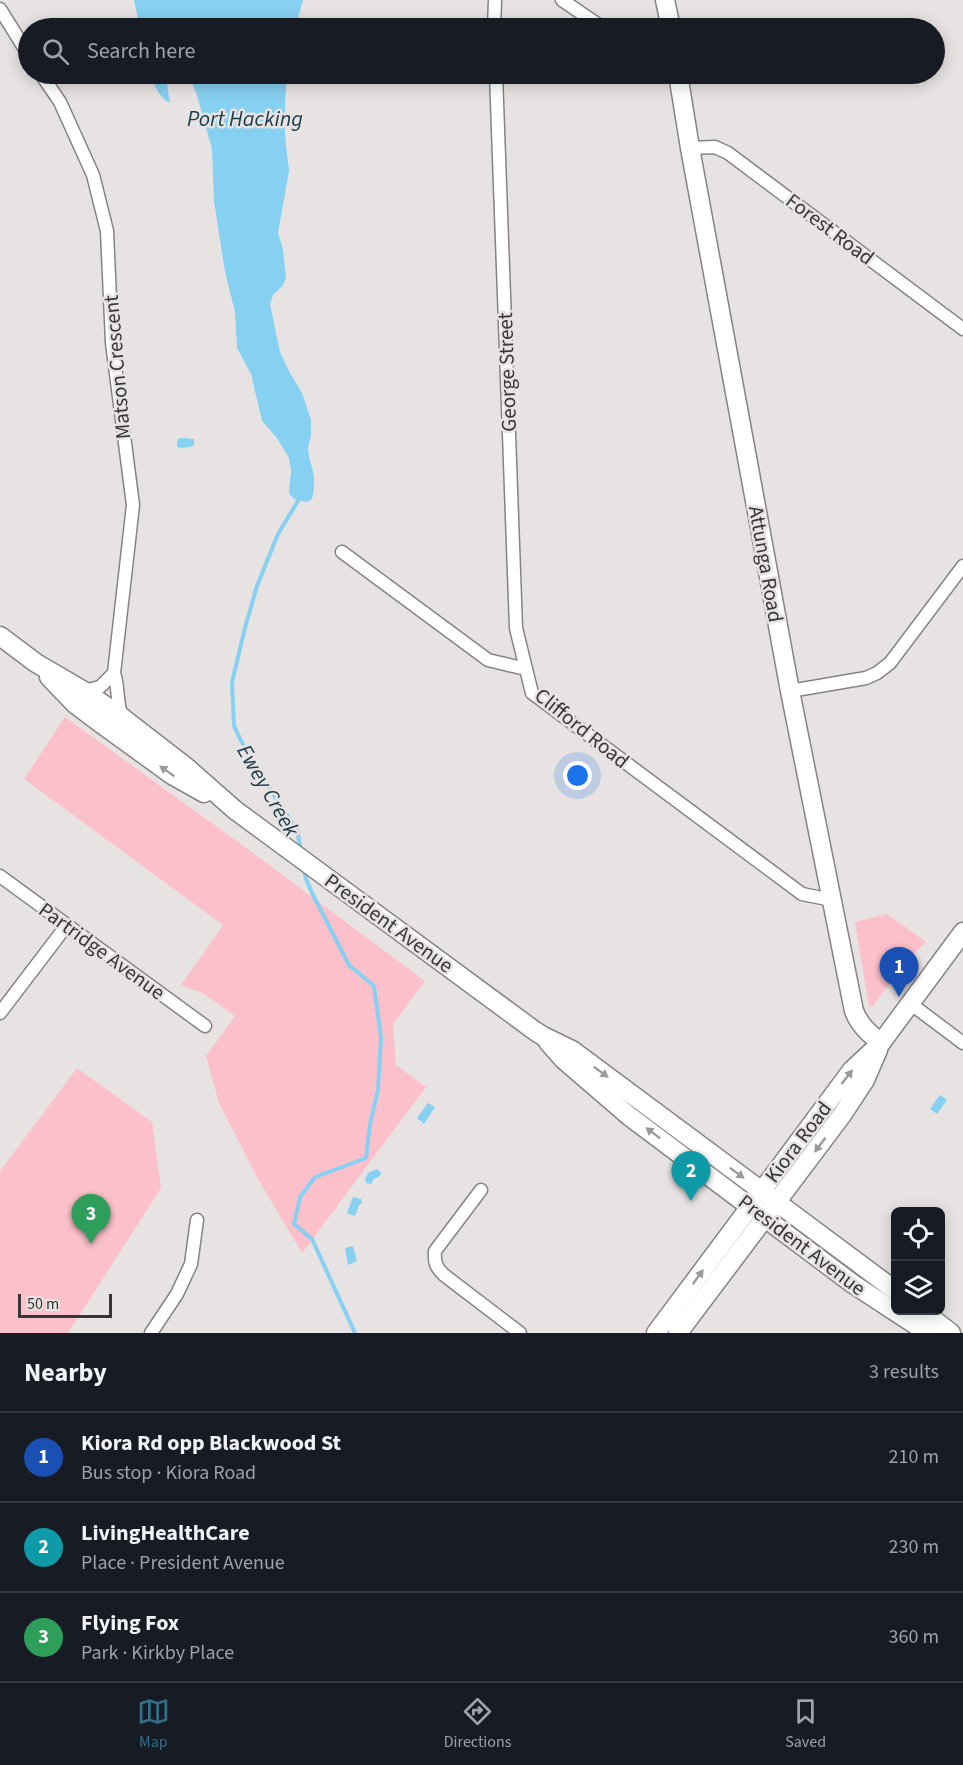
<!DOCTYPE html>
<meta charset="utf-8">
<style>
:root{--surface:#171b24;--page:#20242c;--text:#f1f3f6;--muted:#9ea1a6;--line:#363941;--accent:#336e86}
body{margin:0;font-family:"Source Sans 3",sans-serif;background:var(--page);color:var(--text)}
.controls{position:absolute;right:18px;bottom:18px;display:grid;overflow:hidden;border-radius:9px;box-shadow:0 3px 15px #0003}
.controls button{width:54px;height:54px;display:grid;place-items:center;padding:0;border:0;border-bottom:2px solid var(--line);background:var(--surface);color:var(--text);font:30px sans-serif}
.scale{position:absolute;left:18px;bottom:15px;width:94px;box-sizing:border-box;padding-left:6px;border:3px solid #373535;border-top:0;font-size:16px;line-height:21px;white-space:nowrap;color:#373535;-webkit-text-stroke:4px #e8e3e3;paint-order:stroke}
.you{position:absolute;left:578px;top:776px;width:21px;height:21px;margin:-15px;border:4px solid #fff;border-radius:50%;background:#1a73e8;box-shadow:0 0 0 9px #1a73e833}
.badge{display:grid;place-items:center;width:39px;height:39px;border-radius:50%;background:var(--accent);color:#fff;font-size:20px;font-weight:700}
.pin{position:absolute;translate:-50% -50px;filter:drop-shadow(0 2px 3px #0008)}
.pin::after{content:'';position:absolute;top:32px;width:21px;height:18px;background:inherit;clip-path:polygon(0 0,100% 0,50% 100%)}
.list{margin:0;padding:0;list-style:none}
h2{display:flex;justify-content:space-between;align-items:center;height:78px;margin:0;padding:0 24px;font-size:26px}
h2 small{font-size:20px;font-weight:400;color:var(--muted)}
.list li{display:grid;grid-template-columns:39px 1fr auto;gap:18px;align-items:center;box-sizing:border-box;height:90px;padding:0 24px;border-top:2px solid var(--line)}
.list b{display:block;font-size:22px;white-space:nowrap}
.list p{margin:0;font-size:20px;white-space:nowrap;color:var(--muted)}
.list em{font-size:20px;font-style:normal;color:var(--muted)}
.icon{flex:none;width:33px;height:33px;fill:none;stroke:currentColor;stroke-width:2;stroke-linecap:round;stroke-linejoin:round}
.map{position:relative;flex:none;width:963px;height:1333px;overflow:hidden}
.search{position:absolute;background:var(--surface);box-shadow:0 3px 15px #0003;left:18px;right:18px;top:18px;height:66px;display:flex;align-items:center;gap:15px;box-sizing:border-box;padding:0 21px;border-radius:33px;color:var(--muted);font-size:22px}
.sheet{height:348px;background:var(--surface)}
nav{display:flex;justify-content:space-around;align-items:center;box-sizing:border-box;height:84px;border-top:2px solid var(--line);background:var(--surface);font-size:16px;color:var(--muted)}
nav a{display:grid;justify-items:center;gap:3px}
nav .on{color:var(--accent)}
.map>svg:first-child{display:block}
</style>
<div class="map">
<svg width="963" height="1333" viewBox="0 0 963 1333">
<rect width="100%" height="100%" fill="#e8e3e3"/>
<g fill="#fbc0ca">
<polygon points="65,717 245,847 425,981 393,1024 396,1065 426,1087 302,1253 258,1179 219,1103 206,1056 235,1016 203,993 181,985 223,925 24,779"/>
<polygon points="887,914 926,942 911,956 872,1007 869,1006 855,922"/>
<polygon points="77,1068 152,1122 161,1188 68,1333 0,1333 0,1171"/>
</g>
<g fill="#86d0f1">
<polygon points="134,0 303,0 295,28 140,28"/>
<path d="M150,74H175L167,83L170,103C159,98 154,84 150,74Z"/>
<polygon points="188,74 287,74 285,102 285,135 289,171 278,233 283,249 286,278 283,285 273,295 270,304 280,352 289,371 302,393 311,420 311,435 308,448 309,457 314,475 314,489 312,499 307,502 294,499 289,493 291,470 289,458 277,438 262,421 251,374 237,348 235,312 225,272 214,201 212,149 197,95"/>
<polygon points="182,438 194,439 194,446 182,448 177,447 178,439"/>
<polygon points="940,1095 947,1100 937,1114 930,1109"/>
<polygon points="428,1103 435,1107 424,1124 417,1118"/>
<polygon points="377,1169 381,1172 380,1176 374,1179 371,1184 366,1183 365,1179 368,1173"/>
<polygon points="353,1197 361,1199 362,1203 359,1205 355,1216 347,1213"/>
<polygon points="353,1246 357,1261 348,1265 345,1248"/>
</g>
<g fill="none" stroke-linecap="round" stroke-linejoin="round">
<g stroke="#86d0f1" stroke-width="4">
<polyline points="298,501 278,534 257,586 246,624 232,682 234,726 250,759 297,830 301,850"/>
<polyline points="304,869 306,879 313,895 349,965 374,986 381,1038 378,1090 370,1124 366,1158 315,1177 300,1197 294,1224 312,1239 355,1333"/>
</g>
<g stroke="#878283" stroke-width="15">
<g id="street">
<polyline points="562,0 603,28"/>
<polyline points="0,9 28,54"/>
<polyline points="494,28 495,0"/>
<path d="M41,74L60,102L93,175L107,231L112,343L133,505L114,673C119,688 116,701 122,717"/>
<polyline points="496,74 516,628 526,669"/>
<polyline points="690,148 715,147 728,153 963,329"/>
<polyline points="342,552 488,660 526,669 532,693 802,894 832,900"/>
<polyline points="84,691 100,687 114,673"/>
<polyline points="790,691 866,678 877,673 890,663 963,566"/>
<polyline points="0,876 205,1026"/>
<polyline points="911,1004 963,1043"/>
<polyline points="0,1013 67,925"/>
<path d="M481,1190L435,1251C434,1263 436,1267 444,1275L520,1333"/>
<polyline points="151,1333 177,1294 191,1264 197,1220"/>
</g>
</g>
<g stroke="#878283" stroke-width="21">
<g id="secondary">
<polyline points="665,0 671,28"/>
<path d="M678,74L690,148L790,691L854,1011C860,1026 869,1033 881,1043"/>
<polyline points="0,636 36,663 84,691 123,718 185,766 235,810 535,1031 543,1036 572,1050 896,1291"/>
<polyline points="49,677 75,704 103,725 172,775 204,793"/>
<polyline points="548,1042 564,1060 629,1116 853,1284 928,1333"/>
<polyline points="921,1310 951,1333"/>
<polyline points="656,1333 852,1070 881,1043 963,932"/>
<polyline points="678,1333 842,1115 865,1080 878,1050"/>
</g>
</g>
<use href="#street" stroke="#fff" stroke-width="12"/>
<use href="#secondary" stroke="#fff" stroke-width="18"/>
</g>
<defs><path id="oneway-solid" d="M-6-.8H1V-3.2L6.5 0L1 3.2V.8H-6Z" transform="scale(1.5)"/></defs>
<g fill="#9b9a9a">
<use href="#oneway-solid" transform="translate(167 771) rotate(-145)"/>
<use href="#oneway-solid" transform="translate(601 1072) rotate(36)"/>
<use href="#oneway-solid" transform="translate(847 1077) rotate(-52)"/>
<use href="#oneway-solid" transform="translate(653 1133) rotate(-143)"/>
<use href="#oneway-solid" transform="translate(820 1145) rotate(127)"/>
<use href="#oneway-solid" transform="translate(737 1173) rotate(37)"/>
<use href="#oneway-solid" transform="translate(698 1277) rotate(-54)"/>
</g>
<g text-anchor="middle" stroke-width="5" stroke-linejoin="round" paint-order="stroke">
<g font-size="21" fill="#373535" stroke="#e8e3e3">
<text transform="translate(830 229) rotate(37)" y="7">Forest Road</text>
<text transform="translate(117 367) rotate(-95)" y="7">Matson Crescent</text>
<text transform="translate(507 372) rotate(-92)" y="7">George Street</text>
<text transform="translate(766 564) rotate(80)" y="7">Attunga Road</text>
<text transform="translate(582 728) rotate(39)" y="7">Clifford Road</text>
<text transform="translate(389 923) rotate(36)" y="7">President Avenue</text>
<text transform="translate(102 951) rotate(36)" y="7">Partridge Avenue</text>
<text transform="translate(798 1142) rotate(-53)" y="7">Kiora Road</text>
<text transform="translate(802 1245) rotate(37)" y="7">President Avenue</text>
</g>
<g font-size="22" font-style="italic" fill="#1a3c4b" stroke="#e8e3e3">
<text x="245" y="126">Port Hacking</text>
<text transform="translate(269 790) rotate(60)" y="8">Ewey Creek</text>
</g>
</g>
</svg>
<div class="controls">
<button><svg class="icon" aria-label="locate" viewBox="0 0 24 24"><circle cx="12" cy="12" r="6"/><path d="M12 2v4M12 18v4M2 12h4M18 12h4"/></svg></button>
<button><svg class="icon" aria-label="layers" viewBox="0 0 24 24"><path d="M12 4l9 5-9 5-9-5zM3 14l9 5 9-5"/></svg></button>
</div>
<div class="scale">50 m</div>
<div class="you"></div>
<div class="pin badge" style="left:899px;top:997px;background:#1a4fb4">1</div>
<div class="pin badge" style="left:691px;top:1201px;background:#0f9aa8">2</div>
<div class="pin badge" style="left:91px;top:1244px;background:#2e9e5b">3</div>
<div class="search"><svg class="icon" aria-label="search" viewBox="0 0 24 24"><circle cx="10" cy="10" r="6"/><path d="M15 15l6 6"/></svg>Search here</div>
</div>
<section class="sheet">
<h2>Nearby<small>3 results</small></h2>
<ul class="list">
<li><span class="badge" style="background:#1a4fb4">1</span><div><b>Kiora Rd opp Blackwood St</b><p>Bus stop · Kiora Road</p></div><em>210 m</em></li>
<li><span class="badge" style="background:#0f9aa8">2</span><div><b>LivingHealthCare</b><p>Place · President Avenue</p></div><em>230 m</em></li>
<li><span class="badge" style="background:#2e9e5b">3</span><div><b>Flying Fox</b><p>Park · Kirkby Place</p></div><em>360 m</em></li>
</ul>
</section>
<nav>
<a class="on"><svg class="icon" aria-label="map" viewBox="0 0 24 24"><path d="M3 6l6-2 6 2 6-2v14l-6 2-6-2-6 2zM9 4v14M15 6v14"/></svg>Map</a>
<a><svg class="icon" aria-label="directions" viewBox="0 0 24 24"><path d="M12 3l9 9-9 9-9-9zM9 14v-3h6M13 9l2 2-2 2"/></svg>Directions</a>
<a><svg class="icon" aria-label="saved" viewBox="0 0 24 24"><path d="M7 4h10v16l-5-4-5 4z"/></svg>Saved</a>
</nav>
